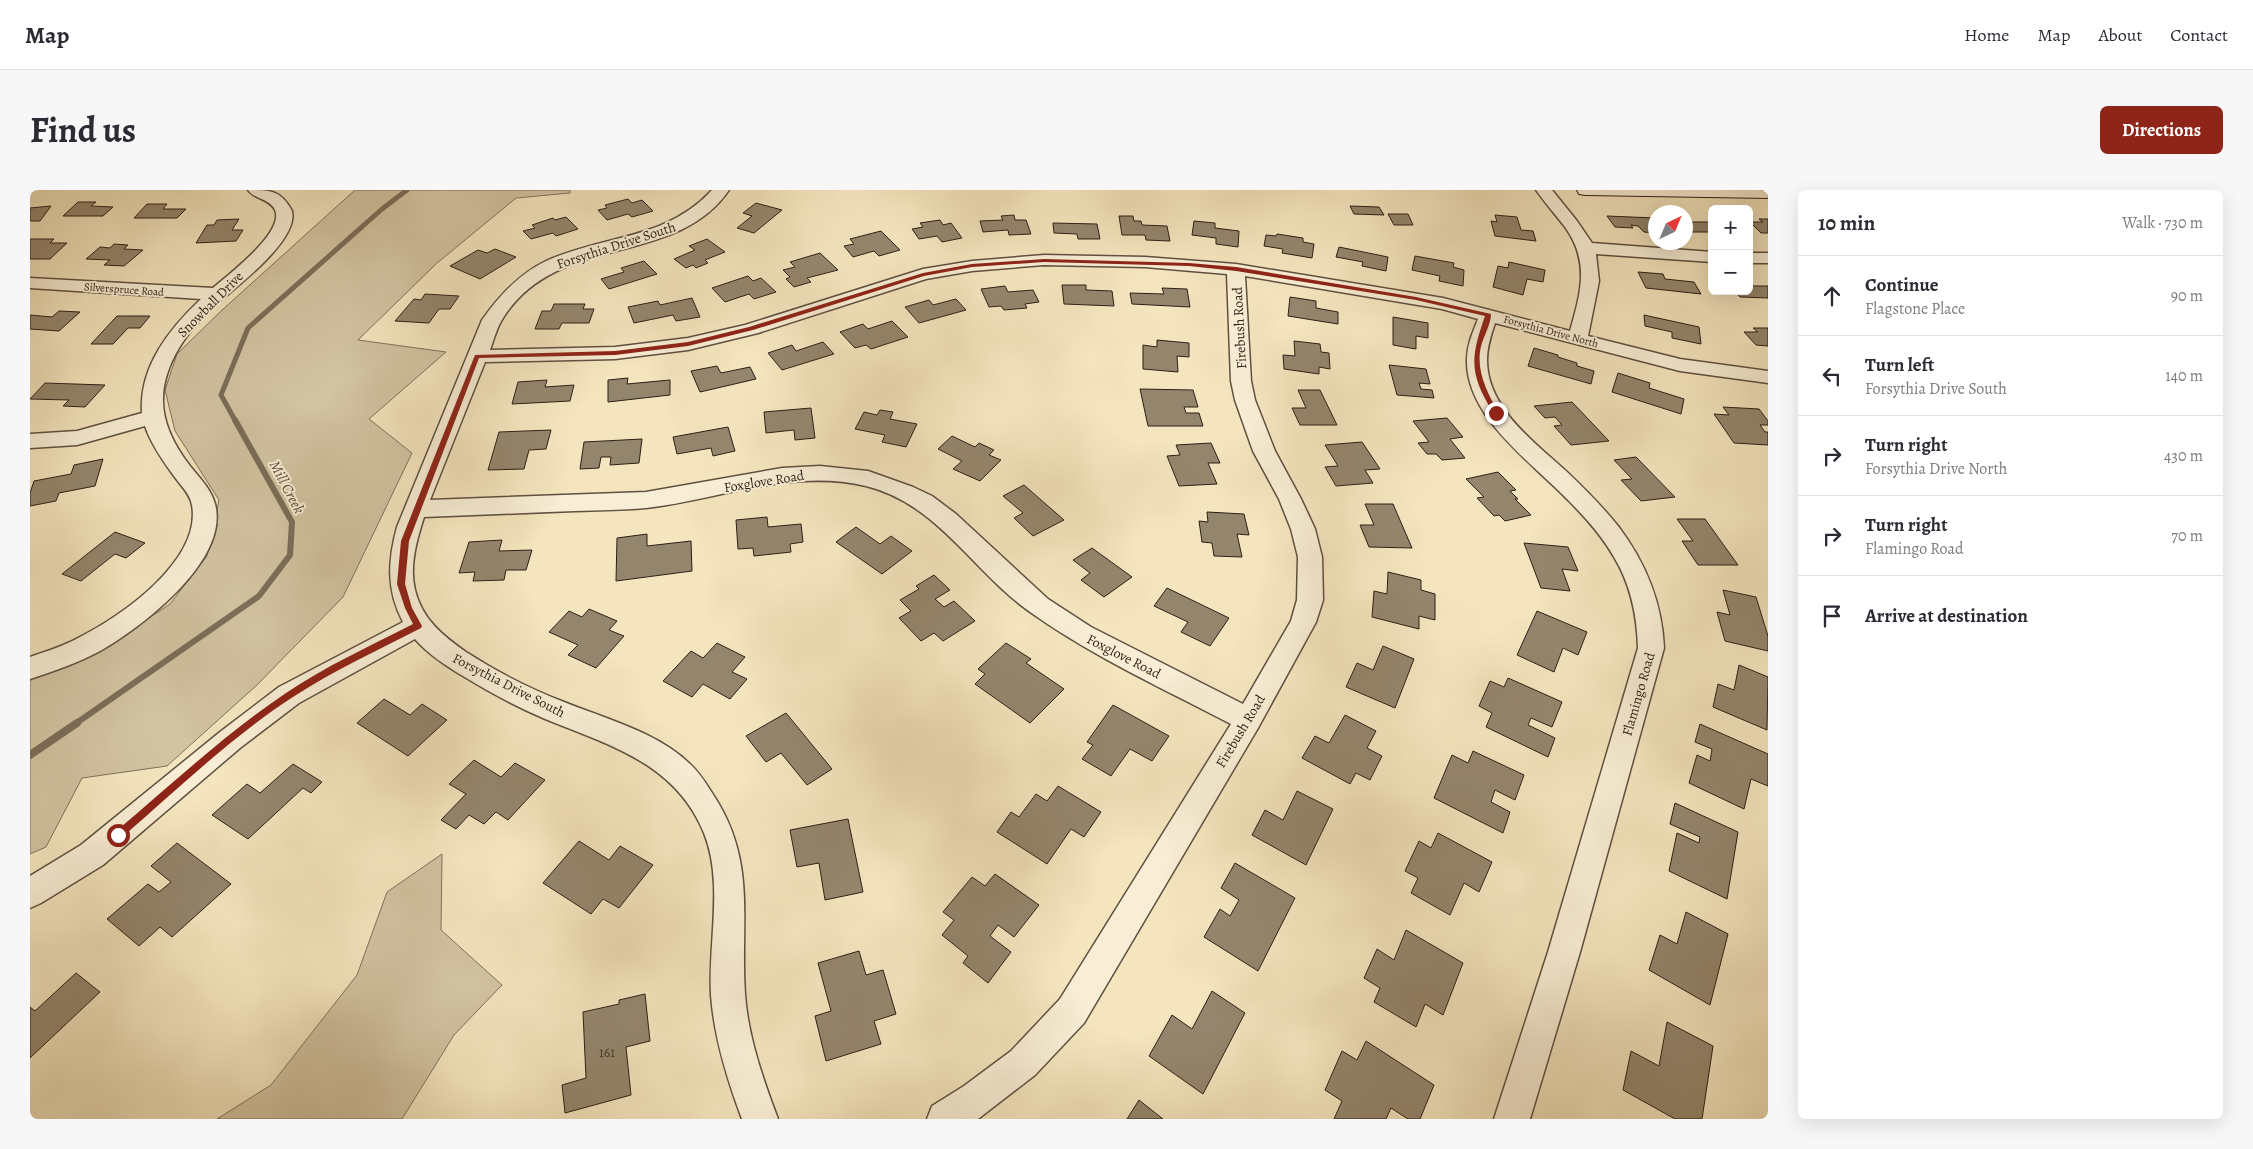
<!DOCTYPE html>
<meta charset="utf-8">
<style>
:root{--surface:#fff;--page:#f7f7f7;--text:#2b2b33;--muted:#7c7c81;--line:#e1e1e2;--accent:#8f2418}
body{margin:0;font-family:Alegreya,serif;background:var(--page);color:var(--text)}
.controls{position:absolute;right:15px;top:15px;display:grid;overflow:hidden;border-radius:8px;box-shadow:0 5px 20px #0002}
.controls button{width:45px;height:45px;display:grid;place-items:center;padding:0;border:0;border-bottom:1px solid var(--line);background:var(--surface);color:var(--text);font:25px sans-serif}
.compass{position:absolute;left:1618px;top:15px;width:45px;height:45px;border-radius:50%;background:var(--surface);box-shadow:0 5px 20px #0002;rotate:44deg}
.stop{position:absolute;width:15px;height:15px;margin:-11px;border:4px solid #8f2418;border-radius:50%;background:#fff}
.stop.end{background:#8f2418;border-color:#fff;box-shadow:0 1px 5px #0008}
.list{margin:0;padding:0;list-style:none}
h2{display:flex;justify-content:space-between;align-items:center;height:65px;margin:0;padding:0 20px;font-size:21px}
h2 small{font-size:16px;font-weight:400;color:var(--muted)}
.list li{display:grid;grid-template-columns:32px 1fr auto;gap:15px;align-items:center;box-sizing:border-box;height:80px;padding:0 20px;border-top:1px solid var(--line)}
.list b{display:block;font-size:19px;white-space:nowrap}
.list p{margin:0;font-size:16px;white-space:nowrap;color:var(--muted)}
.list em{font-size:16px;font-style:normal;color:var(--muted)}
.icon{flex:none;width:28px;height:28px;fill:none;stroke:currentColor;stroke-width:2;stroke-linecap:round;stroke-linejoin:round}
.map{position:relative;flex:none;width:1738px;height:929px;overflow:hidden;border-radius:8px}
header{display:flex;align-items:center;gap:30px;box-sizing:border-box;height:70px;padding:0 25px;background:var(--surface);border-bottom:1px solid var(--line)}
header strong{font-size:24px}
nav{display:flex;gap:28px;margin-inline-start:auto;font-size:18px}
.intro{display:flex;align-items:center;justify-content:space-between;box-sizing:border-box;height:120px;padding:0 30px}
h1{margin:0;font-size:35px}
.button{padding:12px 22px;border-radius:8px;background:var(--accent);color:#fff;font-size:18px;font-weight:700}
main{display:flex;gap:30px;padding:0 30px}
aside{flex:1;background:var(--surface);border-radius:8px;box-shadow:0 5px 20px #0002}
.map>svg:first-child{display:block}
</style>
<header>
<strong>Map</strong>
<nav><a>Home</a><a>Map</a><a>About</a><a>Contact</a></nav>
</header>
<div class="intro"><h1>Find us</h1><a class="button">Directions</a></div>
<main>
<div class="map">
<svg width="1738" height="929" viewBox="0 0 1738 929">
<rect width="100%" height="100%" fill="#f4e5be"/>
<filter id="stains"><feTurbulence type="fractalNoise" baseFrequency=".004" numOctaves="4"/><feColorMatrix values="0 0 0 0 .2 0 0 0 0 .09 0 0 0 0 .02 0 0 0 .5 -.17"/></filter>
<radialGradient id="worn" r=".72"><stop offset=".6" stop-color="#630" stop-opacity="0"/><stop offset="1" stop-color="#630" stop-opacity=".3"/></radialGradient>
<g fill="#d2c3a1" stroke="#80715c">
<polygon points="325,0 540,0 540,3 486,8 406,74 328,150 416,162 339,229 382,263 313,407 227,495 137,576 52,588 16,657 0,664 0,490 80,454 140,414 177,366 189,310 145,241 135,200 147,164 191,121"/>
<polygon points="412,664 411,740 472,795 424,845 372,929 187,929 241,895 327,785 357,702"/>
</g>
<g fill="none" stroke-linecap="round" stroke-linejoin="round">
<polyline stroke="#7c6e59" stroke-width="5" points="206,232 191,205 218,138 352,19 377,0"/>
<polyline stroke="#7c6e59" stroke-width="6" points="45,534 229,406 260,365 262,332 205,230"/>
<polyline stroke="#7c6e59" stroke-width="8" points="0,565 47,533"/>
</g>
<g fill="#94866d" stroke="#2d1f16">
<polygon points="598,9 602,13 612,10 623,21 602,27 598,24 577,30 568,20 577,18 575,15"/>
<polygon points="48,12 66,12 61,16 83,17 73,26 33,26"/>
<polygon points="726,13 752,20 724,43 707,38 722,26 713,23"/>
<polygon points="117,14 137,14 133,19 156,19 147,28 104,28"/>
<polygon points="21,16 10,31 0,31 0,18"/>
<polygon points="1320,16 1349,17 1354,25 1324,24"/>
<polygon points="1358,24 1378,24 1383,35 1364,35"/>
<polygon points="984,25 985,30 996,30 1001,44 979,45 978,40 953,42 950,31 973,30 971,26"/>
<polygon points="1465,25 1487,27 1491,40 1503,41 1506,51 1465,46 1461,31 1467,32"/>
<polygon points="1089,26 1103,26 1104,31 1111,31 1112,35 1137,36 1140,51 1116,50 1115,45 1092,45"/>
<polygon points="1577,26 1625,28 1626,43 1614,42 1608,36 1601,35 1603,38 1585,37"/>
<polygon points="536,27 548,39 526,46 523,43 501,49 493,41 505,38 502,35 523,28 525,30"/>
<polygon points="209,29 202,40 213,40 206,51 166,53 177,35 184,35 187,30"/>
<polygon points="1729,29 1738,29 1738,43 1731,43 1720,32 1733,32"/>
<polygon points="910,30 913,35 921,33 932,48 912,52 907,46 889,49 882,39 893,37 890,33"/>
<polygon points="1164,31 1185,33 1185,38 1209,41 1208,57 1186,54 1186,48 1162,45"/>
<polygon points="1656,32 1682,32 1682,42 1661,42 1656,36"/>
<polygon points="1023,33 1067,34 1070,49 1048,49 1047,44 1024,43"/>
<polygon points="851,41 870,60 849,66 844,61 823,67 814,56 824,54 820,49"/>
<polygon points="1247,44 1273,48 1273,52 1284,54 1282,68 1252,63 1253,59 1234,56 1236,45 1246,46"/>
<polygon points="0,49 24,49 20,53 37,53 20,69 0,69"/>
<polygon points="677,49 695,62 675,70 678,73 666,78 663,75 656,78 644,69 665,60 659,56"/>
<polygon points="84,54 98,55 94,59 113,60 94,76 74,75 80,70 56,69 70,57 80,58"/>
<polygon points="1309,57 1358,67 1356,81 1332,76 1333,72 1306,67"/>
<polygon points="465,59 486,67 450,89 420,76 448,60 457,63"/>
<polygon points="790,63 808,80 777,88 781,92 764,97 756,89 760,87 753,80 765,77 760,72"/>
<polygon points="1385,66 1424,73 1423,77 1434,80 1433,96 1409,91 1410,86 1382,80"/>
<polygon points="614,71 627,84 579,99 571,89 594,82 591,78"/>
<polygon points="1479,72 1515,80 1513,92 1497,89 1493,105 1463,97 1468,76 1478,78"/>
<polygon points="1608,82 1633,84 1635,89 1664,92 1671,104 1616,98"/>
<polygon points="718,86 723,91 731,88 746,102 724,109 719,104 695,112 682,98"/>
<polygon points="1719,91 1724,96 1738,96 1738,108 1710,107 1704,101 1719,101"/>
<polygon points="1032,95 1056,95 1056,100 1082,101 1084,116 1034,114"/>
<polygon points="975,96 978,102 1003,100 1009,112 995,114 997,118 974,120 971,116 959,117 951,99"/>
<polygon points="1132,98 1157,99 1160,117 1102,114 1100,103 1134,104"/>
<polygon points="395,104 429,106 420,119 409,119 399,133 365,131 384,109 391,110"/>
<polygon points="1260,107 1286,111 1286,118 1308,122 1308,134 1258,126"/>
<polygon points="662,108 670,127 646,131 643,125 604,133 598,117 628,111 630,115"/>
<polygon points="926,109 936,120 889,133 875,117 899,110 903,115"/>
<polygon points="524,114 555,114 553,119 564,119 559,133 532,133 529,139 505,139 512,121 521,121"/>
<polygon points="29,121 50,122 29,141 0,139 0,125 22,127"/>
<polygon points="1614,125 1669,137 1671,154 1642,148 1642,142 1615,136"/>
<polygon points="87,126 120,126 110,138 98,138 83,154 61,154"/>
<polygon points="1363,127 1398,133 1398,148 1386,146 1386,159 1363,155"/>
<polygon points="862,131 878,147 841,159 836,155 825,158 810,142 833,134 838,139"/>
<polygon points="1723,138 1738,138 1738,156 1726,155 1714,142 1728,142"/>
<polygon points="1127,150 1159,153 1159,167 1147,166 1148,182 1113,179 1113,155 1127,157"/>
<polygon points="1264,151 1290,154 1291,162 1299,163 1300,179 1289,177 1289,184 1254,179 1253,165 1265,166"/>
<polygon points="793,152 804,164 752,180 738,163 762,155 766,161"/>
<polygon points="1504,158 1528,165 1528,167 1547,173 1547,176 1564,181 1561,194 1498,176"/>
<polygon points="1359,175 1396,179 1400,194 1389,193 1391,199 1402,200 1404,208 1367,205"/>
<polygon points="687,176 691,183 720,177 726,189 670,202 661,181"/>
<polygon points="1588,183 1620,193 1619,198 1654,209 1651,224 1582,202"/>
<polygon points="598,188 597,194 640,190 640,205 578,212 578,190"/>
<polygon points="517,190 515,197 544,195 540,211 482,214 488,192"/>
<polygon points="15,193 75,195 55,217 33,216 39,210 0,209"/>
<polygon points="1110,199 1163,200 1168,217 1154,217 1156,223 1169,223 1173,236 1118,236"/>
<polygon points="1268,200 1290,200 1307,235 1270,235 1262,218 1276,218"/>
<polygon points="1542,212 1579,251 1541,255 1524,236 1532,235 1525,227 1515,228 1504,216"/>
<polygon points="1693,217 1729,219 1738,231 1738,235 1730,235 1735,242 1738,242 1738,255 1704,253 1684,224 1699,225"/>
<polygon points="781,218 785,248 765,250 764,240 736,243 734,222"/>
<polygon points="850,220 863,222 860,229 887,234 876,257 852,252 855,245 825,239 834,222 847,225"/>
<polygon points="1417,228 1433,247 1420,249 1435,268 1412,270 1406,264 1397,264 1388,253 1399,252 1383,231"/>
<polygon points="698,237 705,261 683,266 681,258 647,264 643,247"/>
<polygon points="521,240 516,259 499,260 494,279 458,280 469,242"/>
<polygon points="922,246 945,257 949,253 964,260 959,265 971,270 950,291 923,279 932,271 908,259"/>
<polygon points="612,249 609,273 580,275 581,267 571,267 569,278 550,279 554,252"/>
<polygon points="1332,252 1350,279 1335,280 1343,293 1306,296 1295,277 1308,276 1295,255"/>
<polygon points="1181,253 1190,273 1178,273 1187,294 1149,296 1137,266 1150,265 1146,255"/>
<polygon points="1606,267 1645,307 1611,311 1591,290 1602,289 1584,270"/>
<polygon points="73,269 65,296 29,303 26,311 0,316 0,303 4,291 41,284 44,275"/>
<polygon points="1468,282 1486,300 1480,301 1488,309 1485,309 1501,325 1475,331 1469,325 1464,326 1447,308 1454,307 1436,289"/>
<polygon points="994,295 1034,330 1003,346 984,328 993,323 973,306"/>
<polygon points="1335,314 1363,314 1382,358 1339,357 1330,335 1344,335"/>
<polygon points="1177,322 1214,324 1219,345 1207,344 1212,367 1184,366 1182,353 1172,352 1169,331 1178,332"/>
<polygon points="737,327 738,337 771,334 773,352 760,354 761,362 724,366 723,358 708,359 706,330"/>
<polygon points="1647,329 1675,329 1708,375 1668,375 1652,351 1663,351"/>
<polygon points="826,337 850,354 861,346 882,361 852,384 806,352"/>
<polygon points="85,342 115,353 96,368 85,364 51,391 32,384"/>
<polygon points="617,344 617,356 661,351 662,381 586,391 587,348"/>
<polygon points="472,350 469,361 502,360 496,380 476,380 474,390 443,391 445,382 429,383 439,352"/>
<polygon points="1494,353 1538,357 1548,381 1532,379 1540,401 1511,398"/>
<polygon points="1062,358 1102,387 1074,407 1051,390 1060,383 1043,370"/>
<polygon points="1358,382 1391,390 1391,400 1405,404 1405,430 1389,426 1389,439 1342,427 1344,401 1357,404"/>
<polygon points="904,385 920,400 905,409 914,417 924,411 945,431 913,451 904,443 891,451 869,428 881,421 870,410 889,399 886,396"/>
<polygon points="1137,398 1199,428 1180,456 1151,442 1158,432 1124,416"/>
<polygon points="1693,400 1726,407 1738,446 1738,461 1695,451 1687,422 1700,425"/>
<polygon points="559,419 587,431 579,440 594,446 566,478 538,465 548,455 519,442 539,421 552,427"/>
<polygon points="1507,421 1557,442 1548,465 1533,458 1524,482 1487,465"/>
<polygon points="687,453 715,467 702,482 717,489 700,509 673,494 662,507 633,491 661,461 673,468"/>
<polygon points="976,453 1001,469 996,473 1034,499 1000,533 945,494 955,484 948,479"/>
<polygon points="1353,456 1384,469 1365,518 1316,497 1327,473 1343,480"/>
<polygon points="1709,475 1738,487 1737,540 1683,517 1688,494 1704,500"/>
<polygon points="1478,488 1532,512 1522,537 1501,528 1498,535 1525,548 1518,567 1456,537 1462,523 1449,516 1460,491 1474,497"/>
<polygon points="354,509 380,525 392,514 417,530 378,566 327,533"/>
<polygon points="1083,515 1139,546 1122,571 1100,559 1081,586 1052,569 1063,555 1057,552"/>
<polygon points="756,523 802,579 777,595 751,563 736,572 716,546"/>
<polygon points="1315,525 1346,541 1337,558 1352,566 1340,590 1326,583 1320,594 1272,568 1285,546 1299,553"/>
<polygon points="1670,534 1738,564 1738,596 1721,589 1714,619 1659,593 1667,565 1680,571 1682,559 1665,552"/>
<polygon points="1443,561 1494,585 1485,610 1465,600 1461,612 1480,622 1473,643 1404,608 1422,565 1438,573"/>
<polygon points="444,570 471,587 485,573 515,590 478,630 466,622 454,634 439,625 426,639 411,630 436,604 419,594"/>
<polygon points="263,574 292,592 281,603 273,598 218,649 182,625 217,594 230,603"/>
<polygon points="1028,596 1071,622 1054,647 1041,639 1017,674 967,642 981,622 989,627 1006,604 1017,611"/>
<polygon points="1267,601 1303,619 1276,675 1222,645 1235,620 1253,630"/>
<polygon points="1645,613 1708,642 1697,709 1639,681 1647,643 1669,653 1670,647 1640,634"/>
<polygon points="818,629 833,702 795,710 789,673 767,677 760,640"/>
<polygon points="1408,643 1462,672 1449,702 1434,693 1420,725 1381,703 1388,688 1375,681 1389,651 1401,658"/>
<polygon points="549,651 579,670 590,656 623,675 589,718 573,709 561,724 513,693"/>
<polygon points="147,653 201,694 142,747 130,737 109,756 77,729 118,694 129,702 141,692 121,676"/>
<polygon points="1205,673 1265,708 1228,781 1174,747 1190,719 1200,726 1209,710 1191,698"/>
<polygon points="965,684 1009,715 984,747 968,735 960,746 981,762 958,793 933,773 938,766 912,745 924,730 913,722 942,687 955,696"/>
<polygon points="1656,722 1698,744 1680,815 1619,780 1630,745 1647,754"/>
<polygon points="1376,740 1433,773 1413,825 1395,814 1386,837 1344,812 1350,798 1334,788 1347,759 1364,770"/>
<polygon points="829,761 836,785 853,780 866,824 844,831 851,854 796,871 785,826 801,821 788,773"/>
<polygon points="46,783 70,802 0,868 0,817 5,821"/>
<polygon points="1182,801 1215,823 1173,904 1119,866 1142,825 1162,839"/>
<polygon points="615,804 620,851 596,857 601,905 535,923 532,895 556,888 553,822 589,814 589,810"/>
<polygon points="1637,832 1683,856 1672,929 1645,929 1593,900 1601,861 1629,876"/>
<polygon points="1336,851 1404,895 1390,929 1378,929 1361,918 1356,929 1304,929 1312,911 1295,900 1312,861 1327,870"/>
<polygon points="1109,910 1133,929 1097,929"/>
</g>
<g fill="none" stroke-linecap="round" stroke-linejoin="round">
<g stroke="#5f5040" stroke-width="3">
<g id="street">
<path d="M218,0C240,0 251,0 262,21C269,51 203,99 183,117C171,129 158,143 149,158C123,202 130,237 160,276C169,287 181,299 185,314C200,370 112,437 70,461C48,473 24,481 0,489V467C17,461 34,456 50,447C92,426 172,370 162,315C160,303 150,295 144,286C133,271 121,254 115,236L47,255L0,258V244L47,241L112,223C109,177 139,139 171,109L0,98V88L183,98C198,85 255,42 245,20C240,9 224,9 218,0Z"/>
<path d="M682,0H699C646,78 527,42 473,128C467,137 464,149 460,160L585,157L658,148L715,135L893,79L942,71L1014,65L1115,67L1206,74L1413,108L1540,141C1551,102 1560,72 1535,37C1525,24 1515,13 1506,0H1522L1547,31L1562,53L1682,62V72L1566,64L1569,91L1558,146L1650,169L1738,181V193L1650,181L1465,133C1461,145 1457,157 1457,170C1457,218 1504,252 1536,281C1554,298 1572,316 1588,336C1616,373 1632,412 1634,458L1550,762L1500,929H1464L1518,762L1608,458C1607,425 1601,395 1584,367C1572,346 1556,328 1539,311C1503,273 1435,227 1437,169C1437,155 1443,142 1448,129L1412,119L1215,86L1221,191L1225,210L1245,261L1271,309L1285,339L1292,367L1293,410L1286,432L1228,538L1054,833L1005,885L948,929H897L902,916L934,896L981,861L1030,809L1201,534C1134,499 1064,467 1003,424C944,384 909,314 836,296C762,278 688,310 616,318C593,320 569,320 545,321C495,323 444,325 394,327C387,349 379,376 385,400C392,429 413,446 436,462C467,482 500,499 534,512C576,529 627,542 660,574C670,583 677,595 684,606C727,672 710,731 715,804C718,847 733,889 748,929H712C697,889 684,847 681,805C678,752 694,693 674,643C645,572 578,555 513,528C485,516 459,502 433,486C416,476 398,464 385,449L269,513L210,558L73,675L11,713L0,718V686L51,655L190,542L249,497L373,432C356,400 358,371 367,337L452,130C469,106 489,84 516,71C573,45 637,50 682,0ZM1014,75L1115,77L1197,84L1201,191L1205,210L1223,261L1249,309L1261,339L1268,367L1267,410L1261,431L1213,514L1061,437L1018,409L926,324L902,306L883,297L838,281L790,276L752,278L616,302L400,310L455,172L585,169L658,160L728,143L896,89L942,81Z"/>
<rect x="1719" y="63" width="19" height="10"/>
</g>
</g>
<g stroke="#2d1f16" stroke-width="2">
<polygon id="secondary" points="1547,0 1738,0 1738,8 1555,5 1549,4"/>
</g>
<use href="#street" fill="#f8eed5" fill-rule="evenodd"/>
<use href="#secondary" fill="#f8eed5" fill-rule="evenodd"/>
</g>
<path fill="#8f2418" d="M1014,69L1159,73L1206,77L1386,107L1461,124C1461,133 1455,144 1452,153C1444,177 1457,203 1469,223L1464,224C1439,184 1440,169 1455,126L1386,110L1206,81L1159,76L1014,72L942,77L894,86L723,140L658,156L585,165L449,168L379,351L375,394L382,418L392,436L391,438C348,460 303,481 263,507C201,547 147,600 91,648H85V642C141,595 195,544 256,503C296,476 340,456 383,434L375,418L367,394L371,351L445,165L585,161L658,152L719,137L893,83L942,74Z"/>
<g text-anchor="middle" stroke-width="4" stroke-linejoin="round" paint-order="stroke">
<g font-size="11" fill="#2d1f16" stroke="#f8eed5">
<text transform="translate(94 99) rotate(4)" y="4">Silverspruce Road</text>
<text transform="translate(1521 141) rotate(15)" y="4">Forsythia Drive North</text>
</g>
<g font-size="14" fill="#2d1f16" stroke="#f8eed5">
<text transform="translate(586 55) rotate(-18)" y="5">Forsythia Drive South</text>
<text transform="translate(180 114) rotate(-45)" y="5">Snowball Drive</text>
<text transform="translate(1209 138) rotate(-93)" y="5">Firebush Road</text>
<text transform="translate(734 291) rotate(-9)" y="5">Foxglove Road</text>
<text transform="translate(1094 466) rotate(27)" y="5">Foxglove Road</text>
<text transform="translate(479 495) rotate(27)" y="5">Forsythia Drive South</text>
<text transform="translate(1608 504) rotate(-74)" y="5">Flamingo Road</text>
<text transform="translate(1210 541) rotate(-59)" y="5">Firebush Road</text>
</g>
<g font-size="14" fill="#47392c">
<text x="577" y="867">161</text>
</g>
<g font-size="15" font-style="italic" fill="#5b4d3d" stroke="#f8eed5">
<text transform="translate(257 297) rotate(62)" y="5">Mill Creek</text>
</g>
</g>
<rect width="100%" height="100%" filter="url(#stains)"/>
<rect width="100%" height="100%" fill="url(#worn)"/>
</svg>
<div class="controls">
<button>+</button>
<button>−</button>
</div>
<svg class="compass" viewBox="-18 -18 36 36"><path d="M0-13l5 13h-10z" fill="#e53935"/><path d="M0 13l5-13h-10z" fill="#7c7c81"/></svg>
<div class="stop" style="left:88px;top:645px"></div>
<div class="stop end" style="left:1466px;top:223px"></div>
</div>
<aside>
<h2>10 min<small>Walk · 730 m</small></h2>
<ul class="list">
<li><svg class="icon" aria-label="ahead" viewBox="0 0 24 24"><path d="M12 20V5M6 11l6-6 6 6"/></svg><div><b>Continue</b><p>Flagstone Place</p></div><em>90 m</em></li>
<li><svg class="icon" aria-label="left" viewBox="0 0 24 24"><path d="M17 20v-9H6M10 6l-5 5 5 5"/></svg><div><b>Turn left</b><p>Forsythia Drive South</p></div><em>140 m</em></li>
<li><svg class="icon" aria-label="right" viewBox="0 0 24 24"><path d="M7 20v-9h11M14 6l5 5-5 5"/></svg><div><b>Turn right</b><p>Forsythia Drive North</p></div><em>430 m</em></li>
<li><svg class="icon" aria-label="right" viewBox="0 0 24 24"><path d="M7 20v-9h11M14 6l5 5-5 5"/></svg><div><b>Turn right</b><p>Flamingo Road</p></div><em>70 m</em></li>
<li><svg class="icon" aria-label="arrive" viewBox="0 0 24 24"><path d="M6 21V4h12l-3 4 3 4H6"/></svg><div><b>Arrive at destination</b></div></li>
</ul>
</aside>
</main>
